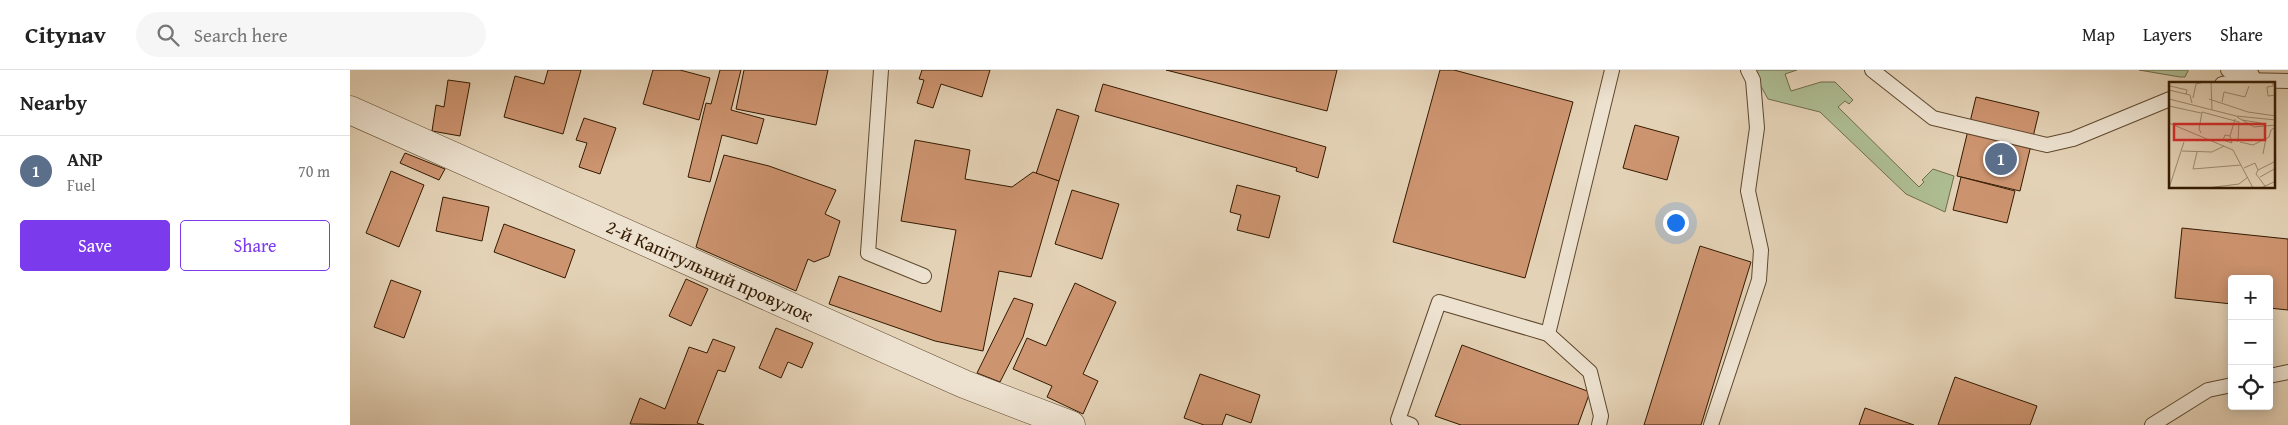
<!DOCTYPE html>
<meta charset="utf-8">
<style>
:root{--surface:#fff;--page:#f6f6f6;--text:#222;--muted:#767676;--line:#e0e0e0;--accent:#7c3aed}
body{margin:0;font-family:"Gentium Book Plus",serif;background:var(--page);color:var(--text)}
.controls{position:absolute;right:15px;bottom:15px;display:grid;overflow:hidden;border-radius:5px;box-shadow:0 2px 12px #0003}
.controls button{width:45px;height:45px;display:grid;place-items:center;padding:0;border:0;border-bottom:1px solid var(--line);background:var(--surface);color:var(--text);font:25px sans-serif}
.you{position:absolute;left:1325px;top:152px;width:18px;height:18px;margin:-12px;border:4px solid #fff;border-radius:50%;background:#1a73e8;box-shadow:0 0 0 8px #1a73e833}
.badge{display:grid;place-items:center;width:32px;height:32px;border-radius:50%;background:var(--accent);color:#fff;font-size:16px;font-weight:700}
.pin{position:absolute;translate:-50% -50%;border:2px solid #fff;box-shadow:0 1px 5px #0006}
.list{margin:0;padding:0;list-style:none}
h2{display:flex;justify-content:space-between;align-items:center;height:65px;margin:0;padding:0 20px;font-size:21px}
h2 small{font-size:16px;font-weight:400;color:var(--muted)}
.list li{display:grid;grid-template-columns:32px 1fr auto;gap:15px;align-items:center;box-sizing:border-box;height:70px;padding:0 20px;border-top:1px solid var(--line)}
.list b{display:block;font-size:19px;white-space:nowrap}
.list p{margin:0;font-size:16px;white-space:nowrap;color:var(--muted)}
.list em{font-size:16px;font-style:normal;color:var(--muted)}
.actions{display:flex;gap:10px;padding:15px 20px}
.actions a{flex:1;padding:11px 0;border:1px solid var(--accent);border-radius:5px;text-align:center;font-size:18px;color:var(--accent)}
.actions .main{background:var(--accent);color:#fff}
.icon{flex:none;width:28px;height:28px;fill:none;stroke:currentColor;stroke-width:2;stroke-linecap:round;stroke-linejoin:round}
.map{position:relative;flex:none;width:1938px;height:355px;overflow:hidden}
header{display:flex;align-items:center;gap:30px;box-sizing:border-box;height:70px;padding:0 25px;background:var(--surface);border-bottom:1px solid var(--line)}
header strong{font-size:24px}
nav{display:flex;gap:28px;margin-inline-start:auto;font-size:18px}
.search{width:350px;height:45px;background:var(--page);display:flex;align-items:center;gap:12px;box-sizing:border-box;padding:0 18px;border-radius:28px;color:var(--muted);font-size:19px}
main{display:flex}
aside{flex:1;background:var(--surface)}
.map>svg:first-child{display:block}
</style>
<header>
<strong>Citynav</strong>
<div class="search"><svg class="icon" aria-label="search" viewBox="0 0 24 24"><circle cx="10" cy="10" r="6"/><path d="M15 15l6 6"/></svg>Search here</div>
<nav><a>Map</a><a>Layers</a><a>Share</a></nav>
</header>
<main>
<aside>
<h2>Nearby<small></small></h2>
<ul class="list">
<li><span class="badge" style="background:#5c6f8a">1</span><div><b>ANP</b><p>Fuel</p></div><em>70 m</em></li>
</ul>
<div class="actions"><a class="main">Save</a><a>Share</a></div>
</aside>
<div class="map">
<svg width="1938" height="355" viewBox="0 0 1938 355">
<rect width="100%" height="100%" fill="#e4d2b6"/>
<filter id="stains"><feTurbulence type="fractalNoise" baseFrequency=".004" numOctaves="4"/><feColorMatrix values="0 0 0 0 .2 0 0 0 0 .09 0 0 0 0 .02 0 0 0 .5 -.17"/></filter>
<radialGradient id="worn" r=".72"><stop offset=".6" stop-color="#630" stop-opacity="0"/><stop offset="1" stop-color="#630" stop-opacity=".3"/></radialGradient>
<g fill="#aebd93" stroke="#706c4a">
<polygon points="1402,0 1447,0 1435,4 1441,21 1471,12 1485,12 1503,30 1499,34 1495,31 1488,37 1569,117 1574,112 1572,110 1583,99 1604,106 1595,142 1556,124 1470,42 1418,29"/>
<polygon points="1789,0 1838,0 1838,1 1835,7 1830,7"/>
</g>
<g fill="#cd9470" stroke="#331a00">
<polygon points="198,0 231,0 213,64 154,47 165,6 194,14"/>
<polygon points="303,0 330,0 360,8 349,50 293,34"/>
<polygon points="370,0 391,0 381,40 414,49 407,74 372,65 360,112 338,107 356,33 361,34"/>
<polygon points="394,0 478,0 466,55 386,39"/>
<polygon points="572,0 640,0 632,27 591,14 583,38 567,33 574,10 569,9"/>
<polygon points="816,0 987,0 977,41"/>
<polygon points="1090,0 1104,0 1223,32 1175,208 1043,172"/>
<polygon points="98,10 120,13 110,66 82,61 86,35 94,37"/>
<polygon points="753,14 976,77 968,108 946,101 947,98 745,41"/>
<polygon points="1626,27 1689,42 1670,121 1607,106"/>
<polygon points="707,39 729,46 709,111 686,104"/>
<polygon points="234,48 266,58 250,104 229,97 237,73 226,70"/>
<polygon points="1285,55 1329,67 1317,110 1273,98"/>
<polygon points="565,70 620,80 615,109 662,117 683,102 709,111 681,207 649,201 633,281 585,271 479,234 489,206 591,242 606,160 551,151"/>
<polygon points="55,83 95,99 89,110 50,93"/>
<polygon points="374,85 419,96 486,120 475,144 490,151 479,186 464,192 458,189 446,221 346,177"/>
<polygon points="41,101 74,115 49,177 16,163"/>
<polygon points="1611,107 1665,121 1657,153 1603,140"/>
<polygon points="887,115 930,126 919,168 887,160 891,145 880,142"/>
<polygon points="722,120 769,134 752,189 705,174"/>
<polygon points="93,127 139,137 132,171 86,161"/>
<polygon points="154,154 225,180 215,208 144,182"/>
<polygon points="1832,158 1938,169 1938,240 1919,238 1919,209 1882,209 1882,234 1825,228"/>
<polygon points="1350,176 1401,192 1351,355 1294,355"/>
<polygon points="336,209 358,219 341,256 319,246"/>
<polygon points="41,210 71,221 54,268 24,257"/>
<polygon points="725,213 766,232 733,304 748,311 733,344 697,327 702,316 663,299 677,268 696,276"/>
<polygon points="664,228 683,234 673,267 650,312 627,303"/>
<polygon points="426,258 463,273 452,298 438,292 431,308 409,298"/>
<polygon points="363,269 385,277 375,302 368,300 347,353 354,355 280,354 290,328 315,339 339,277 357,283"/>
<polygon points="1112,275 1240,322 1228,355 1111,355 1085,346"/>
<polygon points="850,304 910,325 901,353 876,344 872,355 854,355 834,348"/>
<polygon points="1605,307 1687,336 1680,355 1588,355"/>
<polygon points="1515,338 1564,355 1509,355"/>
</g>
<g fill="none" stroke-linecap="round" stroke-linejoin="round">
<g stroke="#5f482e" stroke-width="16">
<g id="lane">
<polyline points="531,0 518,183 574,206"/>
<polyline points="1522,0 1583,48 1697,75 1723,69 1820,29"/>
<polyline points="1878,0 1902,5"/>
<polyline points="1872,14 1891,10 1938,11"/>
<polyline points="1198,264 1262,0"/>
<polyline points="1919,306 1938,302"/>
<polyline points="1061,355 1048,350 1089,232 1198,264 1240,302 1251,346 1249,355"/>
<polyline points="1361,355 1409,210 1411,180 1398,121 1407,58 1403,10 1398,0"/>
<polyline points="1802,355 1858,320 1882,315"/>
</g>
</g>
<g stroke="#5f482e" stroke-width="29">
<g id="street">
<path id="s1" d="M0,40L614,314L721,355"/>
</g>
</g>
<use href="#lane" stroke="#ede2d0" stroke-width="14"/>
<use href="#street" stroke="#ede2d0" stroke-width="28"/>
</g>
<g text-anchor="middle" stroke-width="5" stroke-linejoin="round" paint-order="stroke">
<g font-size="19" fill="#331a00" stroke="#ede2d0">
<text dy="7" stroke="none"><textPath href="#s1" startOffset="394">2-й Капітульний провулок</textPath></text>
</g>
</g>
<g transform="translate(1819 12)">
<rect width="106" height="106" fill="#e4d2b6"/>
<path fill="none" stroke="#9d886d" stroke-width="1" d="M42,0L43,28M104,0V4L98,5L99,14L107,13M0,8L21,13L23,21M0,8L1,4L18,8L17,12M24,16L27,2L35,0M0,17L67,34L107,38M40,17L79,30L107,34M53,20L55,10L76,15L80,4M0,24L32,31M33,30L70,40L69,60M68,35L85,45L107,43M73,38L92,41M0,41L64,68L84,106M32,51L30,47L33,30M61,54L63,61L54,58L56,53L61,54L66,37M71,60L84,63L100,55L102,48L107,45M13,69L43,70L55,64M28,70L24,87L72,83M94,72L97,56M75,86L86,81L89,88L87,92L96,104M89,88L107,79M91,95L107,86M0,106L15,60M38,106L70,102L79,95M92,106L107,99"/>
<path fill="#d62828" fill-opacity="0.15" stroke="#d62828" stroke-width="2.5" d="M5,42H96V58H5Z"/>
<rect width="106" height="106" fill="none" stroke="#331a00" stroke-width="2.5"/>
</g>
<rect width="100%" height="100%" filter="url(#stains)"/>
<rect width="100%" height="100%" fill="url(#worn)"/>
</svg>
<div class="controls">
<button>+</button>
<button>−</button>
<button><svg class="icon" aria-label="locate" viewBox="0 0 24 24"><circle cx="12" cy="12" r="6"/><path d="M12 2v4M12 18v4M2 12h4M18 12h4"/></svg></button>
</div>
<div class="you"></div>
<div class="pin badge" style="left:1651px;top:89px;background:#5c6f8a">1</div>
</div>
</main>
